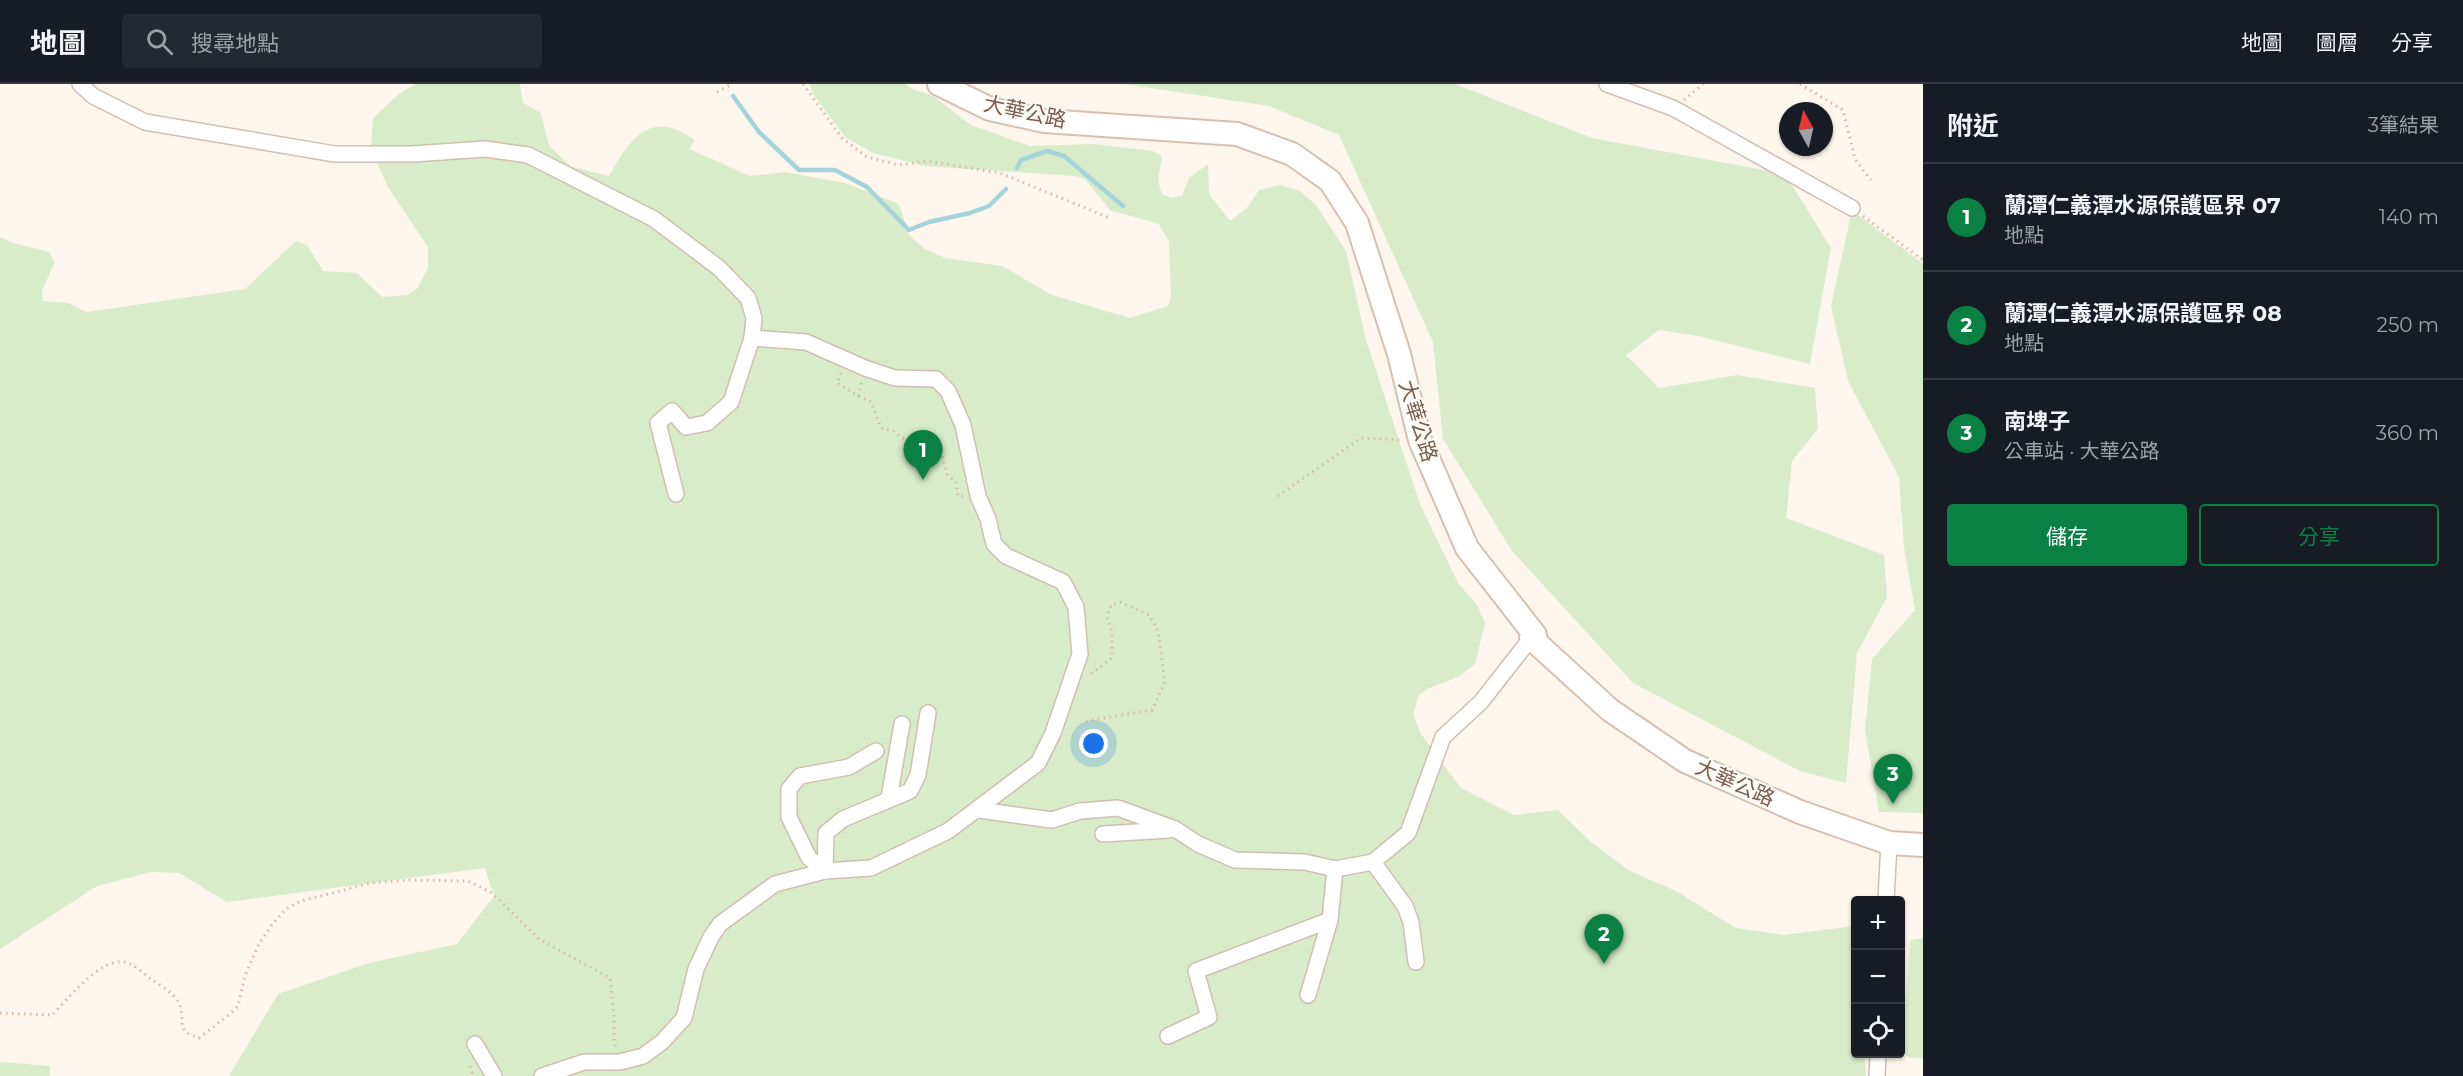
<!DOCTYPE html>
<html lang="zh-TW">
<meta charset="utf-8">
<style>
:root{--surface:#171b24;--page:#242831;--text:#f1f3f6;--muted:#9ea1a6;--line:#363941;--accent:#0b8043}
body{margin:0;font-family:Montserrat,"Noto Sans TC",sans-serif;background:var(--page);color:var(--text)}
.controls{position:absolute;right:18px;bottom:18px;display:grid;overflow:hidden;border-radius:6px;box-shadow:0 2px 4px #0004}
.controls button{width:54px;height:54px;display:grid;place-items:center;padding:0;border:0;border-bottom:2px solid var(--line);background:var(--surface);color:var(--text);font:30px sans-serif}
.compass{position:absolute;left:1779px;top:18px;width:54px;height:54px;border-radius:50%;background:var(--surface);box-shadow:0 2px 4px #0004;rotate:352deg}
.you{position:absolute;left:1094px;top:660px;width:21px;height:21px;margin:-15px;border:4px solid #fff;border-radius:50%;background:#1a73e8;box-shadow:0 0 0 9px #1a73e833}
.badge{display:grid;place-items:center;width:39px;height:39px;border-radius:50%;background:var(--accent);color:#fff;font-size:20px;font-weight:700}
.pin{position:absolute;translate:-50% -50px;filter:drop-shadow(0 2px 3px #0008)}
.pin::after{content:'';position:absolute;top:32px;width:21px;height:18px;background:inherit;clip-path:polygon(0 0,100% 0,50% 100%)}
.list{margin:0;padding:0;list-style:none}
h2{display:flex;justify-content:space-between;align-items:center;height:78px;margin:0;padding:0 24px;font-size:26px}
h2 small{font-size:20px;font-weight:400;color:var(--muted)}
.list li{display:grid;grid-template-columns:39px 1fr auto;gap:18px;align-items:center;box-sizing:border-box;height:108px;padding:0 24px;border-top:2px solid var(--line)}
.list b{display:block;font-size:22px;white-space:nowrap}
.list p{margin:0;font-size:20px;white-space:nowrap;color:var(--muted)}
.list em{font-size:20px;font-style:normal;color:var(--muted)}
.actions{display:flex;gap:12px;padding:18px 24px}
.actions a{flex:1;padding:14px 0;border:2px solid var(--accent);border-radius:6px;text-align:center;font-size:21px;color:var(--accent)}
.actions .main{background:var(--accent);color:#fff}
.icon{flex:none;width:33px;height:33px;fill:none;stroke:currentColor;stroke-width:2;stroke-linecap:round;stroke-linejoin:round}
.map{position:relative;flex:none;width:1923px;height:992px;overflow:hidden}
header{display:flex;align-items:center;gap:36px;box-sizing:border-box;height:84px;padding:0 30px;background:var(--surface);border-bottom:2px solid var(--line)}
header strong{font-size:28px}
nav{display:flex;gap:33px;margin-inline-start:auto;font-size:21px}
.search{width:420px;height:54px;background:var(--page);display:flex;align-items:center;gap:15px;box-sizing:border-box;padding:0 21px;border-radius:6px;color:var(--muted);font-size:22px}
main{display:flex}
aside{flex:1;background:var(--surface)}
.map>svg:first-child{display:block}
</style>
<header>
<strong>地圖</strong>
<div class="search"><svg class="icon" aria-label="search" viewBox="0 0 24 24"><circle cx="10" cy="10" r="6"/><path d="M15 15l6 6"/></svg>搜尋地點</div>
<nav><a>地圖</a><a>圖層</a><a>分享</a></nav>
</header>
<main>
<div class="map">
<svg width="1923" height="992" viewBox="0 0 1923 992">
<rect width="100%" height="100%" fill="#fdf6ec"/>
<g fill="#d8ecc9">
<path d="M416,0H520L523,19L541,29L549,62L572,83L609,92C623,68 641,33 674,45C681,47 689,52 695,56L689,65L750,92L785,88L845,99L899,120L909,151L925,165L945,174L1002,182L1052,211L1130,234L1168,222L1171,212L1169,158L1159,140L1110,126L1085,95L1075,92L925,82L873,69L845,53L813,10L810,0H906L912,5L932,11L971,41L1030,62L1094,60L1153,67L1162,72L1158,97L1162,110L1171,114L1182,112L1189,94L1208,80L1209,110L1230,137L1247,124L1259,106L1280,101L1300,107L1316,121L1346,167L1366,256L1420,420L1458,499L1477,521L1485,539L1475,580L1458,593L1427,605L1419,611L1413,630L1421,650L1461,704L1514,731L1558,726L1591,758L1630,787L1676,807L1736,844L1784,851L1855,842L1856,970H1864L1866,992H229L278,910L369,879L457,860L494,812L485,784L227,818L179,789L151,788L97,802L0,865V153L13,159L49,168L55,178L42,206L43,217L68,219L87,228L245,205L296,157L307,161L323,187L357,189L382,213L408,211L417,205L428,184V163L388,103L371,65L373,34L399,10Z"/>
<polygon points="1124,0 1455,0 1592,54 1785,90 1831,164 1810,280 1698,252 1659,246 1626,271 1659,304 1737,291 1815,304 1818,345 1792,377 1786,434 1884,471 1887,513 1857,569 1846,699 1800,687 1633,599 1512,467 1443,355 1433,258 1339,51 1269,22"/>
<polygon points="1852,126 1923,180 1923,729 1879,728 1865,646 1872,575 1915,526 1904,463 1899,393 1848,297 1831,222"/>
<polygon points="1923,854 1923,974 1909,974 1902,966 1910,856"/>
<polygon points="0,978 50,982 50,992 0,992"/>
</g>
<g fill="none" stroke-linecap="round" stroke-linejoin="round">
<g stroke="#a5d3da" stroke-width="4.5">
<polyline points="733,12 759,48 799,86 835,86 867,103 909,146 929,138 970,129 989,122 1006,105"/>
<polyline points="1017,84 1021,76 1047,67 1064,72 1123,122"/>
</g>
<g stroke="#d1beb0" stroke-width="18">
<g id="street">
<polyline points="80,0 93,12 145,38 335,70 412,70 485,65 528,71 654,135 719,184 748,214 754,234 752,254 806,258 865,284 895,294 936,295 948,307 963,341 978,412 988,435 994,460 1006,472 1063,498 1076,523 1080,570 1053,649 1038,679 948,747 871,784 825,787 775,800 720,840 711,853 696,885 684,934 662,958 643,972 620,978 584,978 542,992"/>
<polyline points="1607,0 1673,24 1852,124"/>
<polyline points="676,410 658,339 672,327 686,343 707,339 731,318 752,254"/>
<polyline points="889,714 902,640"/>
<polyline points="979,726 1052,736 1080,727 1118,724 1175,745 1198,760 1235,776 1305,778 1335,785 1373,778 1408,749 1443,653 1481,618 1531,554"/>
<polyline points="1103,750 1169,746"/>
<polyline points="1373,778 1405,822 1411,838 1416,878"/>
<polyline points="825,787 826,749 843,735 910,707 918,691 928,629"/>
<polyline points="825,787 809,774 789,733 789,705 800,692 849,683 876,667"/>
<polyline points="1886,816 1889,759"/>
<polyline points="1308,911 1330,836"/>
<polyline points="1168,952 1209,933 1196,887 1330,836 1335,785"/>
<polyline points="475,960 494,992"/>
<polyline points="1877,992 1878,970"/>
</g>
</g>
<g stroke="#d6c0b0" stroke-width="26">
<polyline id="secondary" points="939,0 990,25 1044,37 1237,50 1292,70 1330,97 1357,139 1399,270 1420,356 1467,464 1535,551 1531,554 1610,626 1685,677 1800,728 1889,759 1923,761"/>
</g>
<g stroke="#d9b8a5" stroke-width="3" stroke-dasharray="1.5 4.5" stroke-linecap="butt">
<polyline points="803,0 842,54 867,73 898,81 927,77 1000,89 1110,134"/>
<polyline points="1800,0 1843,26 1855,75 1871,96"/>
<polyline points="717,8 732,0"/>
<polyline points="1684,16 1703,0"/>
<polyline points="1863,132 1923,176"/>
<polyline points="841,289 837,299 858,312 871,318 881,344 893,347 902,354 928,356 941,367 947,390 956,398 958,412 963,412"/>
<polyline points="858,312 862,297"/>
<polyline points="1278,412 1361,354 1403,356"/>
<polyline points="1086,637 1152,626 1165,598 1158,547 1149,531 1120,518 1111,521 1107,533 1112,548 1112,574 1088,592"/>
<path d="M0,929L52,931C68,915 100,874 124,878C133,879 144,890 151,895C160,901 174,909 179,919C187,937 173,946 199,954L230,930L238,922L245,892L259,860L271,842L286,825L301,817L371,799L410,796L468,797L492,809L539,855L610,894L614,932V956L616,964"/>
<polyline points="470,982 473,992"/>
</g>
<use href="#street" stroke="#fff" stroke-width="15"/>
<use href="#secondary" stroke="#fff" stroke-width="22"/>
</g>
<g text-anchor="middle" stroke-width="4.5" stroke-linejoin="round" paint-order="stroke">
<g font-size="21" fill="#7a5c4d" stroke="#fffaf3">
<text transform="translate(1025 28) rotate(12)" y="7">大華公路</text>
<text transform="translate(1418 337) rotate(73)" y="7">大華公路</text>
<text transform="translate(1735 699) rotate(24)" y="7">大華公路</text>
</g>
</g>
</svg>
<div class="controls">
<button>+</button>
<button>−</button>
<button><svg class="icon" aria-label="locate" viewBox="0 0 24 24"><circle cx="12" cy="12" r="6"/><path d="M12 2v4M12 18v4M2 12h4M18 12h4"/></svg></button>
</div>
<svg class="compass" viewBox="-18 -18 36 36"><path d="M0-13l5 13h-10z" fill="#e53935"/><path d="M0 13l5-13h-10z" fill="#9ea1a6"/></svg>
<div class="you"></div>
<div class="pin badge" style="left:923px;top:396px">1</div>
<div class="pin badge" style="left:1604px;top:880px">2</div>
<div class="pin badge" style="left:1893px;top:720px">3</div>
</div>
<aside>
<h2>附近<small>3筆結果</small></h2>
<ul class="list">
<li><span class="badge">1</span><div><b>蘭潭仁義潭水源保護區界 07</b><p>地點</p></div><em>140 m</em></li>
<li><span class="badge">2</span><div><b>蘭潭仁義潭水源保護區界 08</b><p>地點</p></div><em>250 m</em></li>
<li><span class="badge">3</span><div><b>南埤子</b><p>公車站 · 大華公路</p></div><em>360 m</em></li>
</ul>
<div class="actions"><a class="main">儲存</a><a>分享</a></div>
</aside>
</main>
